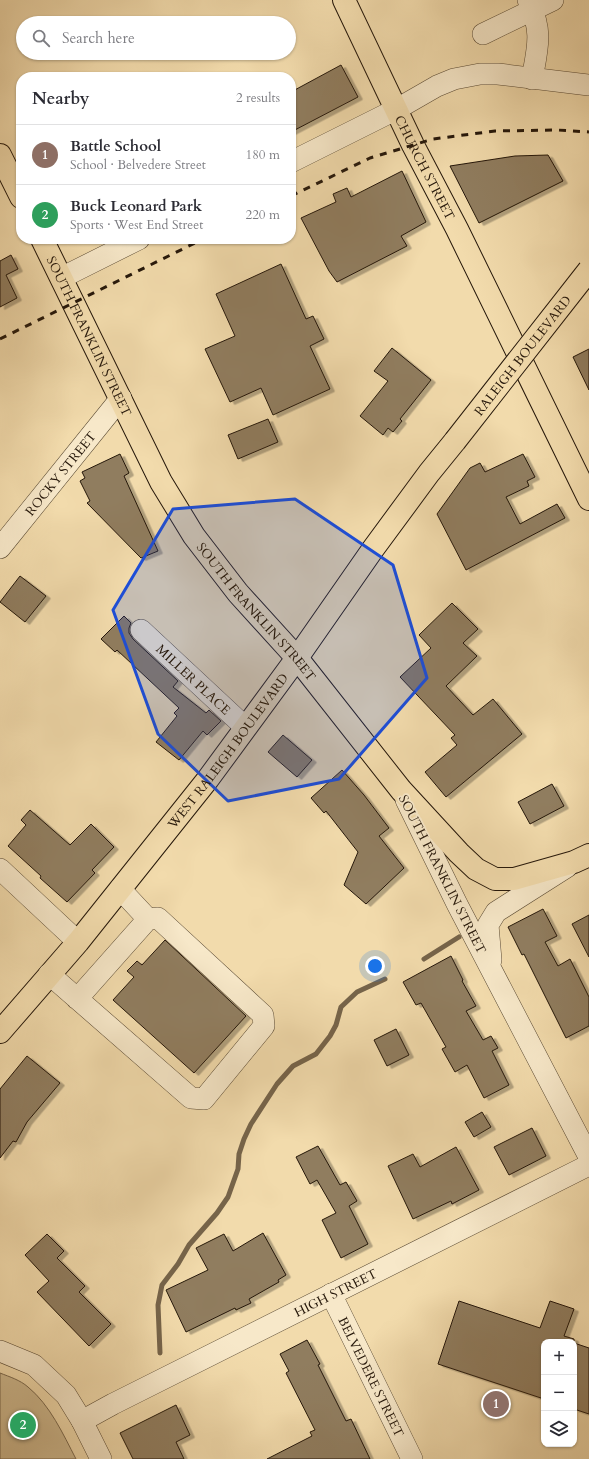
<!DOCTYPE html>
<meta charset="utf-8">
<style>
:root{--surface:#fff;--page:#f2f2f3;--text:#2b2b33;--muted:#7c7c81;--line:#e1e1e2;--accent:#1a73e8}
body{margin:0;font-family:Cardo,serif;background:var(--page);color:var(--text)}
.controls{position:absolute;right:12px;bottom:12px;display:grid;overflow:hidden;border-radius:8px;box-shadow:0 1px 3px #0004}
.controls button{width:36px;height:36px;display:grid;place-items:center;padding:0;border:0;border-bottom:1px solid var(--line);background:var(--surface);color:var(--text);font:20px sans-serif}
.you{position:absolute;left:375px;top:966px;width:14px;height:14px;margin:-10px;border:3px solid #fff;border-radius:50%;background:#1a73e8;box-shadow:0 0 0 6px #1a73e833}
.badge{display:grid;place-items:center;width:26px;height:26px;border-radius:50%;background:var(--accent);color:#fff;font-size:13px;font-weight:700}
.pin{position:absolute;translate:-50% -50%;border:2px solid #fff;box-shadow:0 1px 4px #0006}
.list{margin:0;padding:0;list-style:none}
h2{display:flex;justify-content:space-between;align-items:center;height:52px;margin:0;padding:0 16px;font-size:17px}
h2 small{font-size:13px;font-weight:400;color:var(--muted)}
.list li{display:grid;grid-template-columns:26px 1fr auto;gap:12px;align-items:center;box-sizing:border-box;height:60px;padding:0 16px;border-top:1px solid var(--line)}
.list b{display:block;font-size:15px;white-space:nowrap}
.list p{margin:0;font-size:13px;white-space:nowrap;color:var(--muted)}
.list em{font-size:13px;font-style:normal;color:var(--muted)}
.icon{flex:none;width:22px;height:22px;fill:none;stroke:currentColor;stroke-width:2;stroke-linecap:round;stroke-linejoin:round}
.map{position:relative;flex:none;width:589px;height:1459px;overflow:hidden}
.search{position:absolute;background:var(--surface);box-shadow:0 1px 3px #0004;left:16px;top:16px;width:280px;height:44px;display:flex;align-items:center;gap:10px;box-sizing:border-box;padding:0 14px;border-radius:22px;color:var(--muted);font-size:15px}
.panel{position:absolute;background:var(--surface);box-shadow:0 1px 3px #0004;left:16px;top:72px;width:280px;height:172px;border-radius:16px}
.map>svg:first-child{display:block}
</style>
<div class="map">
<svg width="589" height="1459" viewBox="0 0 589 1459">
<defs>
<filter id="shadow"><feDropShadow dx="4.5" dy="2.5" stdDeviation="0" flood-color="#0004"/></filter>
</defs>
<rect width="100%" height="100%" fill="#f2dbac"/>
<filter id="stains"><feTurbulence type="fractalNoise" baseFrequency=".005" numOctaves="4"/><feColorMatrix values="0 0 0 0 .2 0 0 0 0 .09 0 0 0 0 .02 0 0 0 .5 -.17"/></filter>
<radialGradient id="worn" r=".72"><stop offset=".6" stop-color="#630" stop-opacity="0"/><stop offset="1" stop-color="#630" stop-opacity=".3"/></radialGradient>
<path fill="#cfba90" stroke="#7a684d" d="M0,1373C10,1377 20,1380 28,1387C50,1405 63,1434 76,1459H0Z"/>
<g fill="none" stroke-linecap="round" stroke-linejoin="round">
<g stroke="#76644a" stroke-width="5">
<polyline points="424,959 459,937"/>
<polyline points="160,1353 158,1305 162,1285 178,1264 189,1245 217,1213 228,1197 238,1169 239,1154 244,1139 251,1124 277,1084 293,1066 316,1054 330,1036 336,1025 341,1007 357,992 385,979"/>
</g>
</g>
<g fill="#907d5e" stroke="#25170a" filter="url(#shadow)">
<polygon points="341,65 358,97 291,132 291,92"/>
<polygon points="548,155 563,181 479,223 450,166 515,156"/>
<polygon points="402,171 426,222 401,236 407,246 337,282 329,271 301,218 336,202 333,194 347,188 351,197"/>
<polygon points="11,255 18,269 6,275 17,298 0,307 0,261"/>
<polygon points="281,264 306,319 313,316 324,339 310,346 330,389 273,415 261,388 230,402 205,349 235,336 216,294"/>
<polygon points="392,348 431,380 400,419 402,421 393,432 388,428 383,435 360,416 388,381 374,371"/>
<polygon points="589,349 589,390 573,357"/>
<polygon points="268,419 278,442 238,459 228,435"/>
<polygon points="120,454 129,473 124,476 158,551 141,558 87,503 90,501 80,481 85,478 82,472"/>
<polygon points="523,454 535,477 527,481 529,486 506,497 520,524 557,504 565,518 466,570 437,514 470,468 480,463 485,472"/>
<polygon points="20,576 46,596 25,622 0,602"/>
<polygon points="452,603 478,629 463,643 477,656 446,686 473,715 493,699 522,734 446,797 425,772 457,745 451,738 455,735 400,677 431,648 419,635"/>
<polygon points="124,616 131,623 129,628 129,633 133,639 178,681 173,687 206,713 209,710 221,721 207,735 203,731 179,760 156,742 177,716 174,713 179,708 117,650 115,652 101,639"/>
<polygon points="283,735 312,760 297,777 268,752"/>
<polygon points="342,770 364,795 389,828 379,836 404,868 366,904 344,885 358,852 326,811 324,813 311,798"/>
<polygon points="552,784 564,806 530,824 518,802"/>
<polygon points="30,810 70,845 91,824 114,847 92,870 95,873 67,902 40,878 41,876 8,846 26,825 21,820"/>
<polygon points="543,909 557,936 545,942 558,966 570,959 589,997 589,1026 566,1038 524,954 522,955 508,927"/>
<polygon points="589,915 589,957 572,924"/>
<polygon points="165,940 246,1016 194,1073 113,1000 134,977 127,971 137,961 142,965"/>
<polygon points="451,956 463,980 462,981 476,1006 466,1011 483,1040 491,1036 498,1048 492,1051 509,1085 484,1098 467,1065 455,1072 442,1049 446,1047 421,1003 416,1005 403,982"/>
<polygon points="396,1029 409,1055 387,1066 374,1040"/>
<polygon points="27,1056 60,1083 27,1122 16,1142 13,1141 0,1158 0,1089"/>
<polygon points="482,1112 491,1127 474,1137 465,1122"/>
<polygon points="532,1128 546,1156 509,1175 494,1147"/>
<polygon points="318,1146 340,1185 346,1182 357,1201 349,1206 368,1244 341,1258 322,1220 336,1213 317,1180 310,1184 296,1157"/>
<polygon points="456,1147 479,1190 452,1204 451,1201 413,1219 388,1166 413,1154 420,1167"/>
<polygon points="263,1233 286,1275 278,1280 279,1282 249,1299 251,1303 236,1310 235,1308 186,1332 166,1290 208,1270 196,1248 224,1234 233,1251"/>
<polygon points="47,1234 64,1251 57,1258 85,1286 79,1292 111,1324 89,1346 37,1292 49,1281 25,1255"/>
<polygon points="459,1301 540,1328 550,1301 574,1309 564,1336 574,1339 574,1342 544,1342 544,1399 438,1364"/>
<polygon points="307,1340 320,1364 318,1365 346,1421 351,1419 370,1459 267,1459 312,1436 310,1432 315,1430 286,1373 289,1371 280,1354"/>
<polygon points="574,1343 589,1348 589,1414 574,1409"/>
<polygon points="176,1405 190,1435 176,1442 184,1459 133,1459 120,1433"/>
</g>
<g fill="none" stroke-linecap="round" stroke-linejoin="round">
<g stroke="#584832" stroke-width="22">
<g id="minor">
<path d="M528,0C543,31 538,46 532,79"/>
<polyline points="483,34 553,0"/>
<polyline points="291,162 397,109 437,86 454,79 480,74 498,74 589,85"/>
<polyline points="61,278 139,239"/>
<path id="s1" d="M0,548L121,398"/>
<path id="s2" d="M141,630L245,727"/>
<polyline points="406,800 457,904 589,1157"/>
<polyline points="0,869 78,942"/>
<polyline points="120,889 148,919"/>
<polyline points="491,960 488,925 496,912 567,867"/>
<polyline points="49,974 191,1098 204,1099 264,1026 263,1015 158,918 148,919 77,999"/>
<path id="s3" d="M331,1294L412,1459"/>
<polyline points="0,1351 34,1365 66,1395 82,1421 101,1459"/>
<path id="s4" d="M82,1421L113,1404L589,1165"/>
</g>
</g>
<g stroke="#25170a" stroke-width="24">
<g id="major">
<path id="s5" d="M344,0L413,145L457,229L589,499"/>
<polyline points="0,155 21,197"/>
<path id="s6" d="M42,239L161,482L194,536L238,593L297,658L401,790L459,853L476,869L495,879H514L574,862L589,855"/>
<path id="s7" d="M0,1032L78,942L208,779L297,658L373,549L429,473L455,441"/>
</g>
</g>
<use href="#minor" stroke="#f7e8c9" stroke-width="21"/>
<use href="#major" stroke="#f2dbac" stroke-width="22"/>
<g stroke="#25170a" stroke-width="3" stroke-dasharray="7 7" stroke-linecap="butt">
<polyline points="291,196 370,158 433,139 495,131 557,130 589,132"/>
<polyline points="0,339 203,239"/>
</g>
<g stroke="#25170a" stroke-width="24" stroke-linecap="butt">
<g id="major-bridge">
<path id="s8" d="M455,441L589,270"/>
</g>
</g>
<use href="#major-bridge" stroke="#f2dbac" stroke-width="22"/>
</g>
<path fill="#1d4ed8" fill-opacity="0.2" stroke="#1d4ed8" stroke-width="3" stroke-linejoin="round" d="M295,499L393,565L427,678L339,779L228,801L158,734L113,610L173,509Z"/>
<g text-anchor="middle" stroke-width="3.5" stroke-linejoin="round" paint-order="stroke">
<g font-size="13" fill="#25170a" stroke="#f7e8c9">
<text dy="5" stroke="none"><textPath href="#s5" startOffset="186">CHURCH STREET</textPath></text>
<text dy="5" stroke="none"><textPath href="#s6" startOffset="108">SOUTH FRANKLIN STREET</textPath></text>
<text dy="5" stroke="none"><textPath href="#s8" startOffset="109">RALEIGH BOULEVARD</textPath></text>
<text dy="5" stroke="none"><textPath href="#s1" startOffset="96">ROCKY STREET</textPath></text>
<text dy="5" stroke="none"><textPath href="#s6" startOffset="432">SOUTH FRANKLIN STREET</textPath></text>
<text dy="5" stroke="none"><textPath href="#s2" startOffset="72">MILLER PLACE</textPath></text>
<text dy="5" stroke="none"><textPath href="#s7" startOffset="362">WEST RALEIGH BOULEVARD</textPath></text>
<text transform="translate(443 874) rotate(63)" y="5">SOUTH FRANKLIN STREET</text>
<text dy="5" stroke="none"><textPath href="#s4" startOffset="284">HIGH STREET</textPath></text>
<text dy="5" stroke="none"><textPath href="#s3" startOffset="92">BELVEDERE STREET</textPath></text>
</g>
</g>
<rect width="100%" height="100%" filter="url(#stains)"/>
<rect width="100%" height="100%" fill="url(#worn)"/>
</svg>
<div class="controls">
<button>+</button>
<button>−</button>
<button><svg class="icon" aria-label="layers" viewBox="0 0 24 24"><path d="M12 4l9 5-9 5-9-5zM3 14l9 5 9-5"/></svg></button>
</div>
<div class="you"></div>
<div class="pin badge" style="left:496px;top:1404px;background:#8d6e63">1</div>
<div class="pin badge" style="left:23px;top:1425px;background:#2e9e5b">2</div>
<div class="search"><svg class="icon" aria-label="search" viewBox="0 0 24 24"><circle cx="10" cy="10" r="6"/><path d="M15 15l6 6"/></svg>Search here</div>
<section class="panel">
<h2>Nearby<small>2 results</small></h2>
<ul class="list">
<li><span class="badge" style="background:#8d6e63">1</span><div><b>Battle School</b><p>School · Belvedere Street</p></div><em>180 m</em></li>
<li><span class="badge" style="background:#2e9e5b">2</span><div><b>Buck Leonard Park</b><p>Sports · West End Street</p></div><em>220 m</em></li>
</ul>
</section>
</div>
